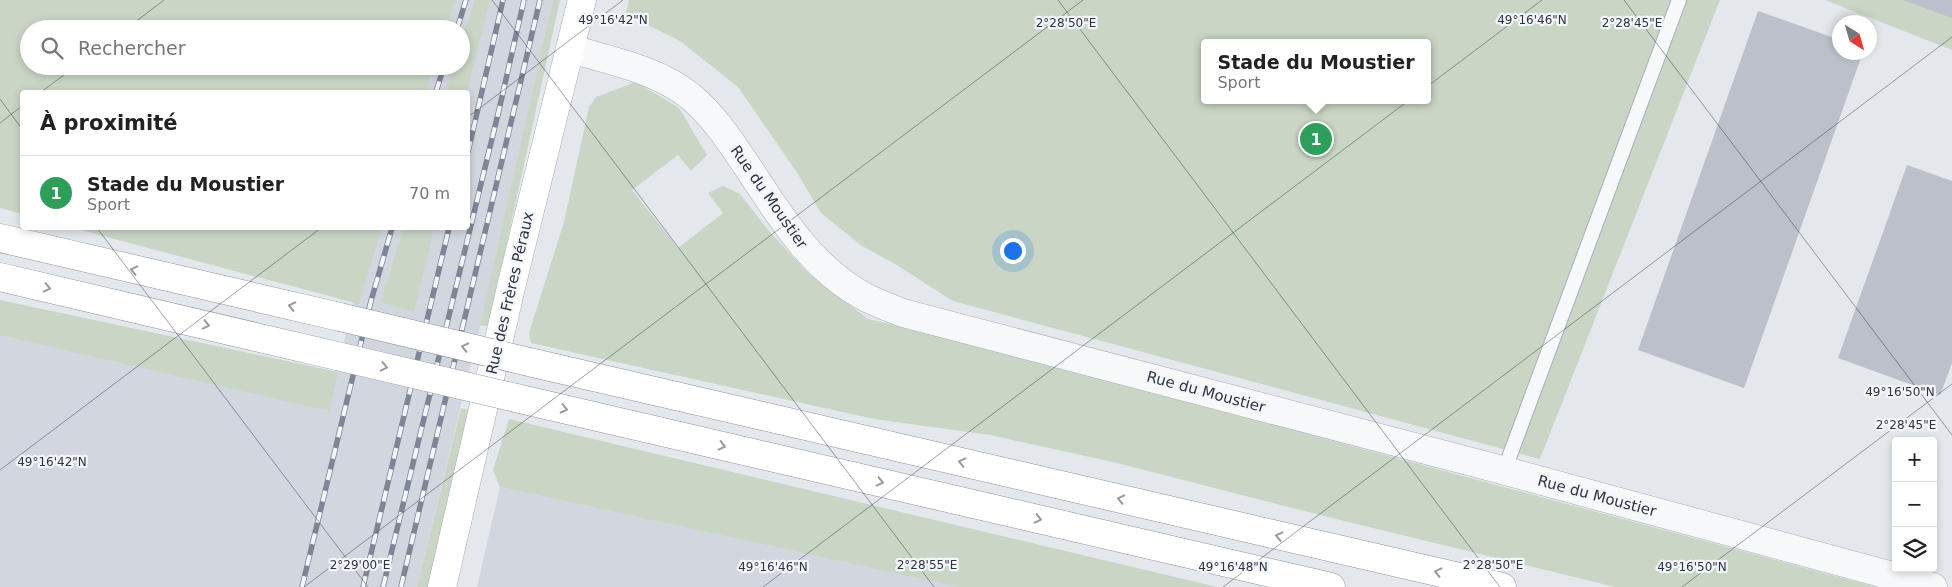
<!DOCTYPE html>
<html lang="fr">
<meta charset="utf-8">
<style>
:root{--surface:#fff;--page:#f2f2f2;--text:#222;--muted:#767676;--line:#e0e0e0;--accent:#0b8043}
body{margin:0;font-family:"DejaVu Sans",sans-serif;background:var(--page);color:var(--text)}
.controls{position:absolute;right:15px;bottom:15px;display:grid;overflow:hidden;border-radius:5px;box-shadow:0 2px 8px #0003}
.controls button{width:45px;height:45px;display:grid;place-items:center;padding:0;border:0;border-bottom:1px solid var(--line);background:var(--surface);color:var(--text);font:25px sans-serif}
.compass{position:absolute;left:1832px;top:15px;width:45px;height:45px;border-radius:50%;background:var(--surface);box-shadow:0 2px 8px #0003;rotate:143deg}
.you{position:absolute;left:1012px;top:250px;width:18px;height:18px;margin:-12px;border:4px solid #fff;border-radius:50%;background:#1a73e8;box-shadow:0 0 0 8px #1a73e833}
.badge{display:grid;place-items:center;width:32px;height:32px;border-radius:50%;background:var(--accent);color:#fff;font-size:16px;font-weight:700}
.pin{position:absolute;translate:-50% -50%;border:2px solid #fff;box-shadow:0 1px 5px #0006}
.popup{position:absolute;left:1201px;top:39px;width:230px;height:65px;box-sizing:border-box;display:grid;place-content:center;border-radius:5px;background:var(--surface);filter:drop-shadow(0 1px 4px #0005);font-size:16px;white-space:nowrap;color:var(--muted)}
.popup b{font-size:19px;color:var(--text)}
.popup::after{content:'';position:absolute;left:50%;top:100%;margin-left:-10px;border:10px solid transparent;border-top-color:var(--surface)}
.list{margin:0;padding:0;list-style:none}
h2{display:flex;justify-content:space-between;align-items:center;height:65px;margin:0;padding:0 20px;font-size:21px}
h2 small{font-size:16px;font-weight:400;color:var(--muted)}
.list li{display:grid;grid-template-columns:32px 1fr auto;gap:15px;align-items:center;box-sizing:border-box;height:75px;padding:0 20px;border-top:1px solid var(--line)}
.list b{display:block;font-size:19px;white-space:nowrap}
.list p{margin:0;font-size:16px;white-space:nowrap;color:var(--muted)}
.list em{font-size:16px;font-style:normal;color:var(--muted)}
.icon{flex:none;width:28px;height:28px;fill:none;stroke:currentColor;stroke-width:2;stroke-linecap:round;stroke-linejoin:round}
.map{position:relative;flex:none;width:1952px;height:587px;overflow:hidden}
.search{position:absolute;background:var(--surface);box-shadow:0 2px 8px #0003;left:20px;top:20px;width:450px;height:55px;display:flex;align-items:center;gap:12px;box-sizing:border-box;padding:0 18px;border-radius:28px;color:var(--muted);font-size:19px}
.panel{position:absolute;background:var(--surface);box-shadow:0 2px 8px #0003;left:20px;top:90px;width:450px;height:140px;border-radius:5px}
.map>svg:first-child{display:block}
</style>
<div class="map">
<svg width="1952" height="587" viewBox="0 0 1952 587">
<rect width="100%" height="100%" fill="#e4e7ec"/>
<g fill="#d2d6de">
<polygon points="441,0 556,0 529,124 417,587 0,587 0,323 328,411 371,228 468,228 468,92 411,92 420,66 461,66 461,29 432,29"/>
<polygon points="500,487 962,587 477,587"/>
</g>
<g fill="#c9d6c5" fill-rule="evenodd">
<polygon points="0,0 455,0 446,29 29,29 29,66 434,66 425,92 22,92 22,214 0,208"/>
<polygon points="475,0 490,0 467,92 446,92 454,66 461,66 461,43"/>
<polygon points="553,0 560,0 489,325 480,326"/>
<path d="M629,0H1720L1540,459L953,301L895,264L862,246L821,213L796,171L738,87L680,41L626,14ZM1205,43H1427V100H1205Z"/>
<polygon points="1825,0 1952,0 1952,50"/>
<polygon points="636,82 679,108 707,155 691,171 678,155 632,190 678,248 723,213 708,193 723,186 740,194 768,230 807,272 868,319 938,335 1876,587 1615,587 1324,516 1117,463 990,435 874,419 531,343 529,333 564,222 589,107 596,97"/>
<polygon points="73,228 382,228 359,304"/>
<polygon points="403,228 434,228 414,312 381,302"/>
<polygon points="0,300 338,372 329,411 0,335"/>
<polygon points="461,408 468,410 430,587 417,587"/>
<polygon points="509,419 1217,587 959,587 500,487 493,470"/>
</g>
<g fill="#bbc0ca">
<polygon points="1903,0 1952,0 1952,18"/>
<polygon points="1758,11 1840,40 1840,52 1863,52 1744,388 1638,350"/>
<polygon points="1907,165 1952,181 1952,363 1940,395 1838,358"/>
</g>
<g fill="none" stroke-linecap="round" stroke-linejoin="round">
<g stroke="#a9aeb7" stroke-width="16">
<polyline id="lane" points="1504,471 1679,0"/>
</g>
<g stroke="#a9aeb7" stroke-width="29">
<path id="street" d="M571,49C611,61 656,69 690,96C714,116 730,141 747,166C780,216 810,267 865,297C877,303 890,308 903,313L1487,466L1933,587"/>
</g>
<g stroke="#a9aeb7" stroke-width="29">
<polyline id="secondary" points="442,587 512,283 582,0"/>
</g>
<g stroke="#8b94a3" stroke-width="29">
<g id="highway">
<polyline points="0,238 340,317"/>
<polyline points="0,277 337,356"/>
<polyline points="529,362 1502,587"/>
<polyline points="516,398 1331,587"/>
</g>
</g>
<use href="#lane" stroke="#f7f8fa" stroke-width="14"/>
<use href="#street" stroke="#f7f8fa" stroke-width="28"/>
<use href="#secondary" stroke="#fff" stroke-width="28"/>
<use href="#highway" stroke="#fff" stroke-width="28"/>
<g stroke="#7d8696" stroke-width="5.5">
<g id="rail">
<polyline points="457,29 466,0"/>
<polyline points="436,92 444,66"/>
<polyline points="468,152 503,0"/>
<polyline points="302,587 371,301 392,228"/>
<polyline points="363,587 449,228"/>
<polyline points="383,587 499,110 524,0"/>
<polyline points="401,587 540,0"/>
</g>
</g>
<use href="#rail" stroke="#f4f6f9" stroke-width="4" stroke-dasharray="11" stroke-linecap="butt"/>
<g stroke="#8b94a3" stroke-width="29" stroke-linecap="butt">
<g id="highway-bridge">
<polyline points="340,317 529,362"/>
<polyline points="337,356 516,398"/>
</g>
</g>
<use href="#highway-bridge" stroke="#fff" stroke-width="28"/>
</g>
<defs><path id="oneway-chevron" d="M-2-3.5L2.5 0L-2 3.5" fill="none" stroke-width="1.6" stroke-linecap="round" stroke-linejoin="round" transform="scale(1.25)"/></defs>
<g stroke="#959aa2">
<use href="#oneway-chevron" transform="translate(134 270) rotate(-167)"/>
<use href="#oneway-chevron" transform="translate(47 288) rotate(13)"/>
<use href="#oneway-chevron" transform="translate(292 306) rotate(-167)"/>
<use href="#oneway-chevron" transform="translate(206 325) rotate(13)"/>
<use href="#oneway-chevron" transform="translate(465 347) rotate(-167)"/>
<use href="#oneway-chevron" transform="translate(384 367) rotate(13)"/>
<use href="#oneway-chevron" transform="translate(564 409) rotate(13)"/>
<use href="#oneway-chevron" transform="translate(722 446) rotate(13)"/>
<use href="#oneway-chevron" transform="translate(962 462) rotate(-167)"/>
<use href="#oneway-chevron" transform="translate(880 482) rotate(13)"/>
<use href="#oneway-chevron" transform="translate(1121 499) rotate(-167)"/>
<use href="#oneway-chevron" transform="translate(1038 519) rotate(13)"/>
<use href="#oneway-chevron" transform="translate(1279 536) rotate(-167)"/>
<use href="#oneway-chevron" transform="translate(1438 572) rotate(-167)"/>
</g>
<path fill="none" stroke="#2b3445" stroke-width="1" stroke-opacity="0.45" d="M492,0L934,587M1058,0L1500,587M1624,0L1952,435M126,29L164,0M41,92L76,66M0,99L22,129M468,117L623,0M0,123L22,106M97,228L368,587M0,470L321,228M304,587L1083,0M763,587L1542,0M1223,587L1952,37M1682,587L1952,384"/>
<g text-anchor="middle" stroke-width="4.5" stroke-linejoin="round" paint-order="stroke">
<g font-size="15" fill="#2b3445" stroke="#f4f6f9">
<text transform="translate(769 197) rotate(55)" y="5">Rue du Moustier</text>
<text transform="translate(510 293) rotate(-77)" y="5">Rue des Frères Péraux</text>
<text transform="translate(1206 392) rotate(15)" y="5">Rue du Moustier</text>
<text transform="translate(1597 496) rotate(15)" y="5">Rue du Moustier</text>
</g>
</g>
<g font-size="12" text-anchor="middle" fill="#2b3445" stroke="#f4f6f9" stroke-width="4.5" stroke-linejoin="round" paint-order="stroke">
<text x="613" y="24">49°16'42"N</text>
<text x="1532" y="24">49°16'46"N</text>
<text x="1066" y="27">2°28'50"E</text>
<text x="1632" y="27">2°28'45"E</text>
<text x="1900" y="396">49°16'50"N</text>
<text x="1906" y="429">2°28'45"E</text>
<text x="52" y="466">49°16'42"N</text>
<text x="360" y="569">2°29'00"E</text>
<text x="927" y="569">2°28'55"E</text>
<text x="1493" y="569">2°28'50"E</text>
<text x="773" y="571">49°16'46"N</text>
<text x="1233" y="571">49°16'48"N</text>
<text x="1692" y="571">49°16'50"N</text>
</g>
</svg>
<div class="controls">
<button>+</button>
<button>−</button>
<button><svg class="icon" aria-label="layers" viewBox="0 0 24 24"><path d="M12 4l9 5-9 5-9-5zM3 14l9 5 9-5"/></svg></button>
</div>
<svg class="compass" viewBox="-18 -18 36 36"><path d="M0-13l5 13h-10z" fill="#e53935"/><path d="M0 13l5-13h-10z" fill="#767676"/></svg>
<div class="you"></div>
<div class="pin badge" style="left:1316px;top:139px;background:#2e9e5b">1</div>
<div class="popup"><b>Stade du Moustier</b>Sport</div>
<div class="search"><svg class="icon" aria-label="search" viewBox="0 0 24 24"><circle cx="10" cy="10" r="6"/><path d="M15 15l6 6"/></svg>Rechercher</div>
<section class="panel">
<h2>À proximité<small></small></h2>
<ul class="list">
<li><span class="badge" style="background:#2e9e5b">1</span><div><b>Stade du Moustier</b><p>Sport</p></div><em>70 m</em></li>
</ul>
</section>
</div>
